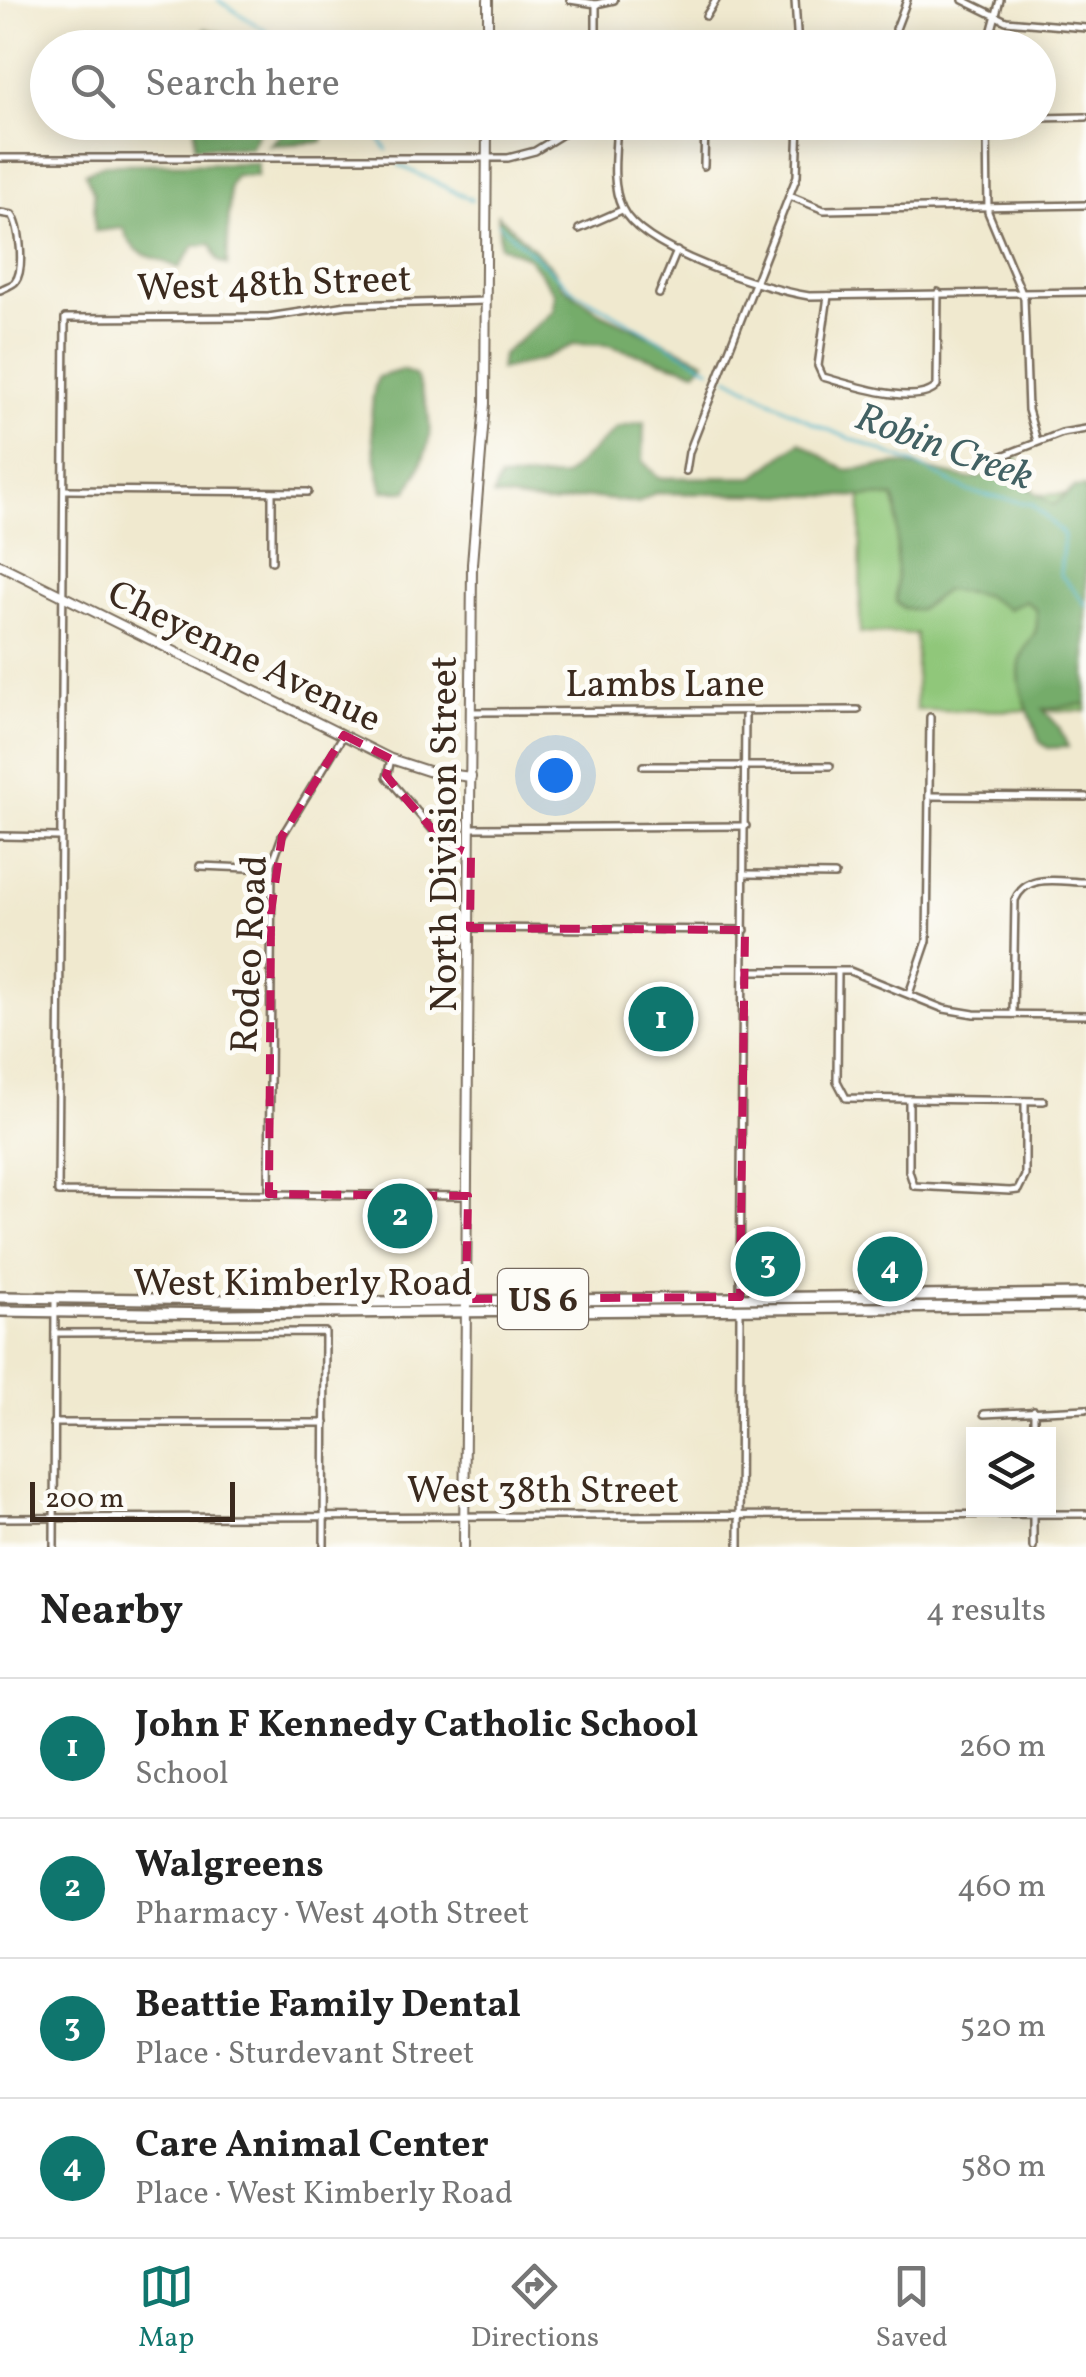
<!DOCTYPE html>
<meta charset="utf-8">
<style>
:root{--surface:#fff;--page:#f6f6f6;--text:#222;--muted:#767676;--line:#e0e0e0;--accent:#0f766e}
body{margin:0;font-family:Vollkorn,serif;background:var(--page);color:var(--text)}
.controls{position:absolute;right:30px;bottom:30px;display:grid;overflow:hidden;border-radius:0px;box-shadow:0 5px 25px #0003}
.controls button{width:90px;height:90px;display:grid;place-items:center;padding:0;border:0;border-bottom:2px solid var(--line);background:var(--surface);color:var(--text);font:50px sans-serif}
.scale{position:absolute;left:30px;bottom:25px;width:205px;box-sizing:border-box;padding-left:10px;border:5px solid #3b2a1e;border-top:0;font-size:28px;line-height:35px;white-space:nowrap;color:#3b2a1e;-webkit-text-stroke:8px #fdfcf7;paint-order:stroke}
.you{position:absolute;left:555px;top:775px;width:35px;height:35px;margin:-25px;border:8px solid #fff;border-radius:50%;background:#1a73e8;box-shadow:0 0 0 15px #1a73e833}
.badge{display:grid;place-items:center;width:65px;height:65px;border-radius:50%;background:var(--accent);color:#fff;font-size:32px;font-weight:700}
.pin{position:absolute;translate:-50% -50%;border:5px solid #fff;box-shadow:0 2px 10px #0006}
.list{margin:0;padding:0;list-style:none}
h2{display:flex;justify-content:space-between;align-items:center;height:130px;margin:0;padding:0 40px;font-size:42px}
h2 small{font-size:32px;font-weight:400;color:var(--muted)}
.list li{display:grid;grid-template-columns:65px 1fr auto;gap:30px;align-items:center;box-sizing:border-box;height:140px;padding:0 40px;border-top:2px solid var(--line)}
.list b{display:block;font-size:38px;white-space:nowrap}
.list p{margin:0;font-size:32px;white-space:nowrap;color:var(--muted)}
.list em{font-size:32px;font-style:normal;color:var(--muted)}
.icon{flex:none;width:55px;height:55px;fill:none;stroke:currentColor;stroke-width:2;stroke-linecap:round;stroke-linejoin:round}
.map{position:relative;flex:none;width:1086px;height:1547px;overflow:hidden}
.search{position:absolute;background:var(--surface);box-shadow:0 5px 25px #0003;left:30px;right:30px;top:30px;height:110px;display:flex;align-items:center;gap:25px;box-sizing:border-box;padding:0 35px;border-radius:55px;color:var(--muted);font-size:38px}
.sheet{height:690px;background:var(--surface)}
nav{display:flex;justify-content:space-around;align-items:center;box-sizing:border-box;height:140px;border-top:2px solid var(--line);background:var(--surface);font-size:28px;color:var(--muted)}
nav a{display:grid;justify-items:center;gap:5px}
nav .on{color:var(--accent)}
.map>svg:first-child{display:block}
</style>
<div class="map">
<svg width="1086" height="1547" viewBox="0 0 1086 1547">
<rect width="100%" height="100%" fill="#fdfcf7"/>
<filter id="ink" filterUnits="userSpaceOnUse"><feTurbulence type="fractalNoise" baseFrequency=".01" numOctaves="2"/><feDisplacementMap in="SourceGraphic" scale="20" xChannelSelector="R" yChannelSelector="G"/><feConvolveMatrix kernelMatrix="1 2 1 2 8 2 1 2 1" color-interpolation-filters="sRGB"/></filter>
<filter id="wash" filterUnits="userSpaceOnUse"><feTurbulence type="fractalNoise" baseFrequency=".0048" numOctaves="4" result="noise"/><feDisplacementMap in="SourceGraphic" scale="40" xChannelSelector="R" yChannelSelector="G"/><feGaussianBlur stdDeviation="2.25" result="paint"/><feColorMatrix in="noise" values="0 0 0 0 0 0 0 0 0 0 0 0 0 0 0 0 0 1.4 0 .05"/><feComposite in="paint" operator="in"/></filter>
<g filter="url(#wash)">
<rect width="100%" height="100%" fill="#f0e9cf"/>
<polygon fill="#90c77a" stroke="#66784c" stroke-width="2.5" points="1017,456 1035,495 1086,494 1086,711 916,710 916,634 860,633 861,490 962,491"/>
<g fill="#74ac6a" stroke="#586b44" stroke-width="2.5">
<polygon points="205,29 263,43 301,40 343,47 192,47"/>
<polygon points="195,123 195,122 263,123 250,148 195,146"/>
<polygon points="293,123 324,123 322,142 270,145"/>
<path d="M257,163V176L235,175L230,186L227,265L218,261L211,244L194,246L179,268C153,255 132,258 123,228L95,231L94,193L85,173L105,164Z"/>
<polygon points="498,215 554,269 561,285 601,313 705,361 696,371 607,345 575,344 539,360 500,370 502,355 554,311 555,293 528,257 500,246"/>
<path d="M402,370L416,376C437,429 433,442 408,491H383C374,457 365,410 378,377Z"/>
<path d="M644,422L643,461L658,478L754,477L800,442L845,470L902,464L970,479L1003,471L1054,505L1074,488L1086,487V704L1043,709L1059,727L1068,747L1048,748L1040,742C1032,716 1013,686 1021,659C1027,635 1041,640 1036,609L1025,601L1008,609L983,595L946,590L919,610L903,608L896,602L897,510L893,497L655,493L638,503L588,497L552,504L493,496L499,479L564,477L617,428Z"/>
</g>
<g fill="none" stroke-linecap="round" stroke-linejoin="round">
<g stroke="#4cb4ca" stroke-width="2.5">
<polyline points="218,0 292,48"/>
<polyline points="367,122 387,150"/>
<polyline points="399,165 472,200"/>
<polyline points="498,223 573,290 710,369"/>
<polyline points="728,377 814,424 915,464 970,492 1032,504 1064,535 1060,574 1086,605"/>
</g>
</g>
</g>
<g filter="url(#ink)">
<g fill="none" stroke-linecap="round" stroke-linejoin="round">
<g stroke="#7a6d5c" stroke-width="10">
<g id="street">
<polyline points="570,0 596,4 614,0"/>
<polyline points="795,0 798,48"/>
<polyline points="963,0 1006,21 1086,28"/>
<polyline points="596,4 596,41"/>
<polyline points="706,16 716,0"/>
<polyline points="896,29 907,0"/>
<polyline points="987,48 1000,0"/>
<polyline points="1038,118 1086,117"/>
<path d="M617,122C616,150 610,183 622,208C641,250 764,289 809,296L1086,292"/>
<polyline points="987,122 988,212 1024,298 1028,410 1037,441"/>
<polyline points="0,158 508,158 535,151 582,122"/>
<polyline points="704,166 705,122"/>
<polyline points="790,196 824,210 1086,205"/>
<path d="M0,213L12,215C20,225 25,270 15,282C14,284 2,289 0,290"/>
<polyline points="579,229 622,210"/>
<polyline points="659,294 677,251"/>
<path d="M828,296L818,366L823,377C848,384 918,408 937,386L938,292"/>
<polyline points="992,460 1062,433 1086,429"/>
<polyline points="686,471 689,452 797,176 799,122"/>
<polyline points="66,490 308,492"/>
<polyline points="272,561 272,492"/>
<polyline points="473,712 858,710"/>
<polyline points="391,759 387,777 394,785 445,844 468,853"/>
<polyline points="643,766 830,766"/>
<polyline points="929,796 1086,797"/>
<polyline points="472,828 746,826"/>
<polyline points="0,836 60,837"/>
<polyline points="200,866 272,869"/>
<polyline points="746,874 835,875"/>
<polyline points="470,928 745,930"/>
<polyline points="744,971 850,971 944,1009 974,1014 1086,1015"/>
<polyline points="838,972 837,1081 846,1098 1044,1101"/>
<polyline points="909,994 927,941 930,717"/>
<path d="M1013,1014L1015,900C1027,872 1060,882 1086,882"/>
<polyline points="909,1102 909,1171 914,1186 1010,1191 1018,1190 1025,1176 1025,1101"/>
<polyline points="269,1194 272,864 282,836 343,736"/>
<polyline points="465,1196 58,1192 65,318 268,317 347,305 485,301"/>
<polyline points="740,1297 745,716"/>
<polyline points="55,1333 325,1332 324,1547"/>
<polyline points="984,1414 1086,1409"/>
<polyline points="53,1423 325,1423"/>
<polyline points="1034,1434 1034,1410"/>
<polyline points="0,1518 1086,1514"/>
<polyline points="54,1547 55,1300"/>
<polyline points="739,1547 740,1308"/>
<polyline points="1033,1547 1033,1510"/>
</g>
</g>
<g stroke="#7a6d5c" stroke-width="12">
<g id="secondary">
<polyline points="488,48 488,0"/>
<polyline points="0,565 391,759 431,772 471,777"/>
<polyline points="464,1547 472,564 485,404 487,122"/>
</g>
</g>
<g stroke="#7a6d5c" stroke-width="14">
<g id="primary">
<polyline points="0,1297 375,1302 1086,1294"/>
<polyline points="0,1311 226,1314 1086,1306"/>
</g>
</g>
<use href="#street" stroke="#fff" stroke-width="5"/>
<use href="#secondary" stroke="#fff" stroke-width="8"/>
<use href="#primary" stroke="#fff" stroke-width="9"/>
</g>
</g>
<path fill="none" stroke="#c2185b" stroke-width="8" stroke-dasharray="20 12" stroke-linejoin="round" d="M344,735L391,759L386,775L394,785L445,844L471,854L470,928L745,930L740,1297L466,1299L468,1196L269,1194L271,912L282,836Z"/>
<g text-anchor="middle" stroke-width="10" stroke-linejoin="round" paint-order="stroke">
<rect fill="#fdfcf7" stroke="#75695f" stroke-width="2.5" x="498" y="1269" width="90" height="60" rx="8"/>
<g font-size="35" font-weight="bold" fill="#3b2a1e">
<text x="543" y="1311">US 6</text>
</g>
<g font-size="38" fill="#3b2a1e" stroke="#fdfcf7">
<text transform="translate(274 282) rotate(-2)" y="13">West 48th Street</text>
<text transform="translate(245 655) rotate(26)" y="13">Cheyenne Avenue</text>
<text x="665" y="696">Lambs Lane</text>
<text transform="translate(443 834) rotate(-90)" y="13">North Division Street</text>
<text transform="translate(248 954) rotate(-87)" y="13">Rodeo Road</text>
<text x="303" y="1295">West Kimberly Road</text>
<text x="543" y="1502">West 38th Street</text>
</g>
<g font-size="40" font-style="italic" fill="#426163" stroke="#fdfcf7">
<text transform="translate(945 445) rotate(20)" y="14">Robin Creek</text>
</g>
</g>
</svg>
<div class="controls">
<button><svg class="icon" aria-label="layers" viewBox="0 0 24 24"><path d="M12 4l9 5-9 5-9-5zM3 14l9 5 9-5"/></svg></button>
</div>
<div class="scale">200 m</div>
<div class="you"></div>
<div class="pin badge" style="left:661px;top:1019px">1</div>
<div class="pin badge" style="left:400px;top:1216px">2</div>
<div class="pin badge" style="left:768px;top:1264px">3</div>
<div class="pin badge" style="left:890px;top:1269px">4</div>
<div class="search"><svg class="icon" aria-label="search" viewBox="0 0 24 24"><circle cx="10" cy="10" r="6"/><path d="M15 15l6 6"/></svg>Search here</div>
</div>
<section class="sheet">
<h2>Nearby<small>4 results</small></h2>
<ul class="list">
<li><span class="badge">1</span><div><b>John F Kennedy Catholic School</b><p>School</p></div><em>260 m</em></li>
<li><span class="badge">2</span><div><b>Walgreens</b><p>Pharmacy · West 40th Street</p></div><em>460 m</em></li>
<li><span class="badge">3</span><div><b>Beattie Family Dental</b><p>Place · Sturdevant Street</p></div><em>520 m</em></li>
<li><span class="badge">4</span><div><b>Care Animal Center</b><p>Place · West Kimberly Road</p></div><em>580 m</em></li>
</ul>
</section>
<nav>
<a class="on"><svg class="icon" aria-label="map" viewBox="0 0 24 24"><path d="M3 6l6-2 6 2 6-2v14l-6 2-6-2-6 2zM9 4v14M15 6v14"/></svg>Map</a>
<a><svg class="icon" aria-label="directions" viewBox="0 0 24 24"><path d="M12 3l9 9-9 9-9-9zM9 14v-3h6M13 9l2 2-2 2"/></svg>Directions</a>
<a><svg class="icon" aria-label="saved" viewBox="0 0 24 24"><path d="M7 4h10v16l-5-4-5 4z"/></svg>Saved</a>
</nav>
